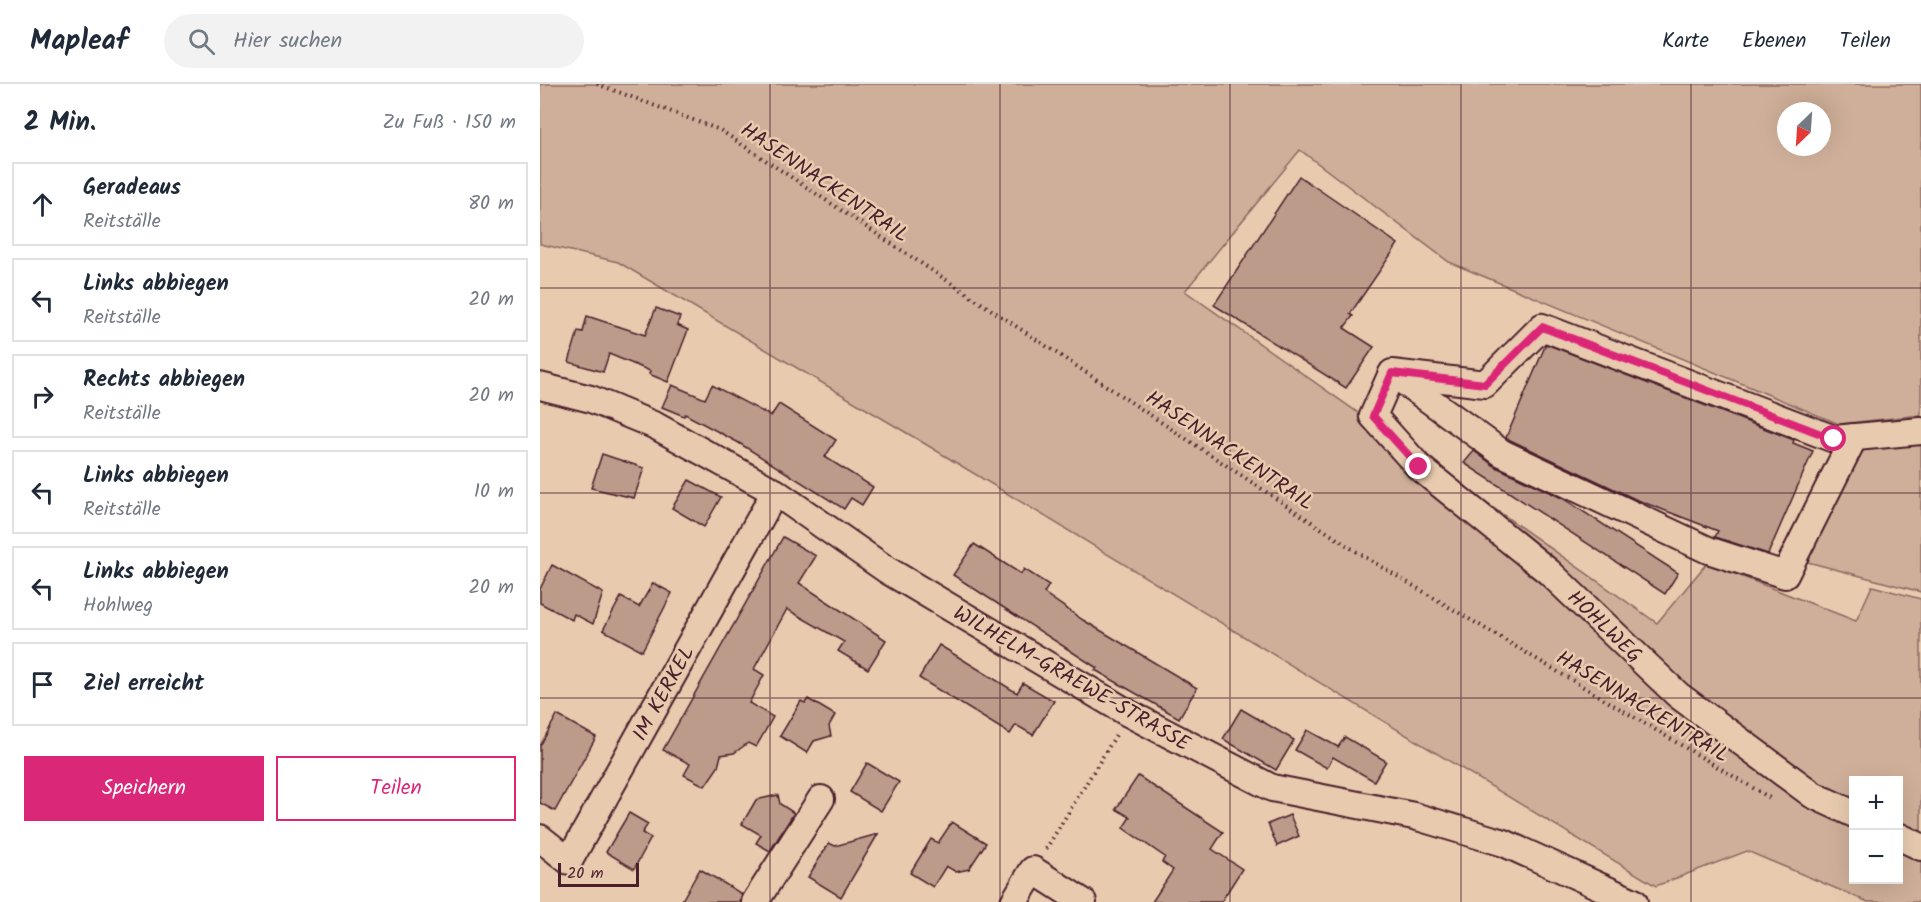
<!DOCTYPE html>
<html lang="de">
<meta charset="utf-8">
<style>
:root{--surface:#fff;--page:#f2f2f3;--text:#1f2937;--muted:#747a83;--line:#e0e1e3;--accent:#db2777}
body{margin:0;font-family:Kalam,sans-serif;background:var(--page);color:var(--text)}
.controls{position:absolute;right:18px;bottom:18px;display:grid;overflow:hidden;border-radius:0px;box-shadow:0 6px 24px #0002}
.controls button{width:54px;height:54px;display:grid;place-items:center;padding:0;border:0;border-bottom:2px solid var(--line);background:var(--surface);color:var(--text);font:30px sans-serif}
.compass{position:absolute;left:1237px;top:18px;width:54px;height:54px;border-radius:50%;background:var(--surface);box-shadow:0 6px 24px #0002;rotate:205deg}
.scale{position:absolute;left:18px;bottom:15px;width:81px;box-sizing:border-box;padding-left:6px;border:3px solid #4a1f2b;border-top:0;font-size:16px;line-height:21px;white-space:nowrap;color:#4a1f2b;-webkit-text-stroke:4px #e8cbaf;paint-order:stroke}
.stop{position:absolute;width:18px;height:18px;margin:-14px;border:4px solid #db2777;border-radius:50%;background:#fff}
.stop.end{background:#db2777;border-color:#fff;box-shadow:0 2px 6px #0008}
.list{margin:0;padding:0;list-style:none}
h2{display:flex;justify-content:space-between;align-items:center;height:78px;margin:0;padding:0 24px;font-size:26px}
h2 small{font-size:20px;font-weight:400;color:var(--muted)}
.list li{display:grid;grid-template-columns:39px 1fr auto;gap:18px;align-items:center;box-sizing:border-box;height:84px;margin:0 12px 12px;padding:0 12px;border:2px solid var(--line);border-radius:0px}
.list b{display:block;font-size:22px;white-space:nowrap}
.list p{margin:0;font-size:20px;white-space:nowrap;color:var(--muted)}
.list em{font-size:20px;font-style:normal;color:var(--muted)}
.actions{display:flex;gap:12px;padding:18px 24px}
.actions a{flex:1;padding:14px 0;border:2px solid var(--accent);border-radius:0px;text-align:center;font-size:21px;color:var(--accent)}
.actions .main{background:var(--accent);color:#fff}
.icon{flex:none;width:33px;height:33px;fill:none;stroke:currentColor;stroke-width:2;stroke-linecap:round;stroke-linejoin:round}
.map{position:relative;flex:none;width:1381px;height:818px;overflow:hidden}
header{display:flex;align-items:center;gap:36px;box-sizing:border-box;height:84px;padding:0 30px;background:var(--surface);border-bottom:2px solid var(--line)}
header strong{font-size:28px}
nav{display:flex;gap:33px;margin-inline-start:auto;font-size:21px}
.search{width:420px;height:54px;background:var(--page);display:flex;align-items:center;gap:15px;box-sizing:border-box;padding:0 21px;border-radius:33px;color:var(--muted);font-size:22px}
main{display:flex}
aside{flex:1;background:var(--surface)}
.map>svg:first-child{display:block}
</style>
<header>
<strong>Mapleaf</strong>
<div class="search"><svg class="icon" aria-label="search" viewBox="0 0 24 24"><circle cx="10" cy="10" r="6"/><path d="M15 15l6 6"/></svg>Hier suchen</div>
<nav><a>Karte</a><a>Ebenen</a><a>Teilen</a></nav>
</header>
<main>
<aside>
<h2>2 Min.<small>Zu Fuß · 150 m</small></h2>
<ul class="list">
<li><svg class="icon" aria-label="ahead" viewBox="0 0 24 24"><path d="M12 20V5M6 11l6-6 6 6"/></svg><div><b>Geradeaus</b><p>Reitställe</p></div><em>80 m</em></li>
<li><svg class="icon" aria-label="left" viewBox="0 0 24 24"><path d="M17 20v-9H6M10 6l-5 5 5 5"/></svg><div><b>Links abbiegen</b><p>Reitställe</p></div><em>20 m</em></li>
<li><svg class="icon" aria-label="right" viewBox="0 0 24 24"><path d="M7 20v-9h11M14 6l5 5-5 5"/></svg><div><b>Rechts abbiegen</b><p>Reitställe</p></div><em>20 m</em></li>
<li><svg class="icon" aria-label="left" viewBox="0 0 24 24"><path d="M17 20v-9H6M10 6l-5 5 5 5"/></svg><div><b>Links abbiegen</b><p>Reitställe</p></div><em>10 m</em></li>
<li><svg class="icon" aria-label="left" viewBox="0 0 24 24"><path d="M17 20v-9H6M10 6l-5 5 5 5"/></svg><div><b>Links abbiegen</b><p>Hohlweg</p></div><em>20 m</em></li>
<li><svg class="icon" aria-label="arrive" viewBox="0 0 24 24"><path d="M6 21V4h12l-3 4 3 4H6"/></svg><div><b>Ziel erreicht</b></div></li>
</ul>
<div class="actions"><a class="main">Speichern</a><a>Teilen</a></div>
</aside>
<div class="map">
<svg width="1381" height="818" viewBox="0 0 1381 818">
<rect width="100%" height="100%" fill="#e8cbaf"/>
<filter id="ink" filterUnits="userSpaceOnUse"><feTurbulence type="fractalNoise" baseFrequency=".0167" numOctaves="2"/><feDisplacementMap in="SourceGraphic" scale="12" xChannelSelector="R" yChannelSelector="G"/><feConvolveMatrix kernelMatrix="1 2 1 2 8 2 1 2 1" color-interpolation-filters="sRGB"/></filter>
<g filter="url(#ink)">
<g fill="#cfaf99" stroke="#8c6762" stroke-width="1.5" fill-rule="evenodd">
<path d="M0,0H1381V331L1299,340L909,178L760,66L645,207L1117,539L1167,479L1316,537L1332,502L1381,515V818H1328L1207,767L1116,802L377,355L78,178L0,160ZM1246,27H1282V63H1246ZM1314,696H1358V796H1314Z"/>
<polygon points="1381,355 1381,508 1264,477 1320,361"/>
</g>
<g fill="#bc9b8b" stroke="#4a1f2b" stroke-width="1.5">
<polygon points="759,92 858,160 810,230 813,232 804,244 834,263 806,304 674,221"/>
<polygon points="116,224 140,233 137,241 148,246 128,298 109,290 110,287 69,270 63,288 29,278 38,247 43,248 47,232 105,251"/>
<polygon points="1006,260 1254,356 1253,359 1273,367 1228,470 1175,453 1178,447 1095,415 966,354"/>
<polygon points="132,301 165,315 172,301 231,332 239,320 296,356 285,373 333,403 322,421 311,414 304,425 199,359 145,330 144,332 122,323"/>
<polygon points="934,367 956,383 1024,415 1138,489 1125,510 924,379"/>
<polygon points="62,370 104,384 94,414 51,404"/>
<polygon points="149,396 181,413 164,443 132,424"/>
<polygon points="243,453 276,472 259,499 346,556 328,585 298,567 304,558 247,525 214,585 224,591 209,619 233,633 216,663 208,659 194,669 181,671 178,683 165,702 144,691 150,680 123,666"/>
<polygon points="434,460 481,490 484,485 509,501 504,509 543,536 657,604 639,634 555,586 557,584 413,491"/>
<polygon points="12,481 63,509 53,540 34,530 32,536 0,519 0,505"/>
<polygon points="113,499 132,509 102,567 63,546 81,513 99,523"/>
<polygon points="399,561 477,609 483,599 514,617 493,651 476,641 470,650 379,594"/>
<polygon points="268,615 295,631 289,642 291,652 274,657 267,669 240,652 261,617 265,619"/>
<polygon points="701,625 754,656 736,686 683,655"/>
<polygon points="17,631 56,653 15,727 0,719 0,662"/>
<polygon points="767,646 798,663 805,653 846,677 834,697 793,673 787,684 755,666"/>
<polygon points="327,679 359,698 341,727 310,708"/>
<polygon points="598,692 683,748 672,765 702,785 681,818 612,818 633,786 622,778 625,773 583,744 590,733 576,725"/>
<polygon points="238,711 240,720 254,729 230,767 216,759 221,751 202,740 216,716"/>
<polygon points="89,729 108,740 102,749 111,754 94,785 66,768"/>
<polygon points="750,731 759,752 737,762 728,740"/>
<polygon points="412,738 446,759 429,785 416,788 406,782 393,803 370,789 391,755 398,759"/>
<polygon points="338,750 301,813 268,793 289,759 295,762"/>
<polygon points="160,785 202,810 200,818 141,818"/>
</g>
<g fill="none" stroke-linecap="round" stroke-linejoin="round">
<g stroke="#4a1f2b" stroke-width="30">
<g id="minor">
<polyline points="855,291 962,369 1168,466 1245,491 1314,353"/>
<polyline points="0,302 51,315 116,342 235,408 347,486 588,629 732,704 874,732 964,759 1094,818"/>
<polyline points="1314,730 1273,711 1138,611 1009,488 879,383 833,332 852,289 945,300 1002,243 1294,355 1381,347"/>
<polyline points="1358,752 1381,763"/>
<polyline points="0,754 29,777 235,408"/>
<polyline points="215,818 281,715"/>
<polyline points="474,818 493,786 543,818"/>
</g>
</g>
<g stroke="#4a1f2b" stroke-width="4" stroke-dasharray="1.5 4.5" stroke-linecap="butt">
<polyline points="57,0 180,46 820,470 1230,714"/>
<polyline points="506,765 576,651"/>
</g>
<use href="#minor" stroke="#e8cbaf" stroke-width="26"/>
</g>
</g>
<g fill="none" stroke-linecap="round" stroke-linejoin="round" filter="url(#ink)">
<polyline stroke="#db2777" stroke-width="8" points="879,383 833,332 852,289 945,300 1002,243 1294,355"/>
</g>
<path fill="none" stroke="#4a1f2b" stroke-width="1.5" stroke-opacity="0.55" d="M230,0V818M460,0V818M690,0V818M921,0V818M1151,0V818M0,204H1381M0,409H1381M0,614H1381"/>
<g text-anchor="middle" stroke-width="5" stroke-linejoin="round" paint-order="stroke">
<g font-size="21" fill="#4a1f2b" stroke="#e8cbaf">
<text transform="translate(285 98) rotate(34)" y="7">HASENNACKENTRAIL</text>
<text transform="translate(690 366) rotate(34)" y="7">HASENNACKENTRAIL</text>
<text transform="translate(1065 542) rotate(44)" y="7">HOHLWEG</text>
<text transform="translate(532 594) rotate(30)" y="7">WILHELM-GRAEWE-STRASSE</text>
<text transform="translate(123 609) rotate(-61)" y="7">IM KERKEL</text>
<text transform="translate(1103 622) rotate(31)" y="7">HASENNACKENTRAIL</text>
</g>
</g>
</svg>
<div class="controls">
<button>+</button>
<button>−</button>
</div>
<svg class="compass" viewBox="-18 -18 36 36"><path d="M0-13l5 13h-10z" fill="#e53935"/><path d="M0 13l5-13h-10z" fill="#747a83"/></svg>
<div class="scale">20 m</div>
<div class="stop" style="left:1294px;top:355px"></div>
<div class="stop end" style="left:879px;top:383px"></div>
</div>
</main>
